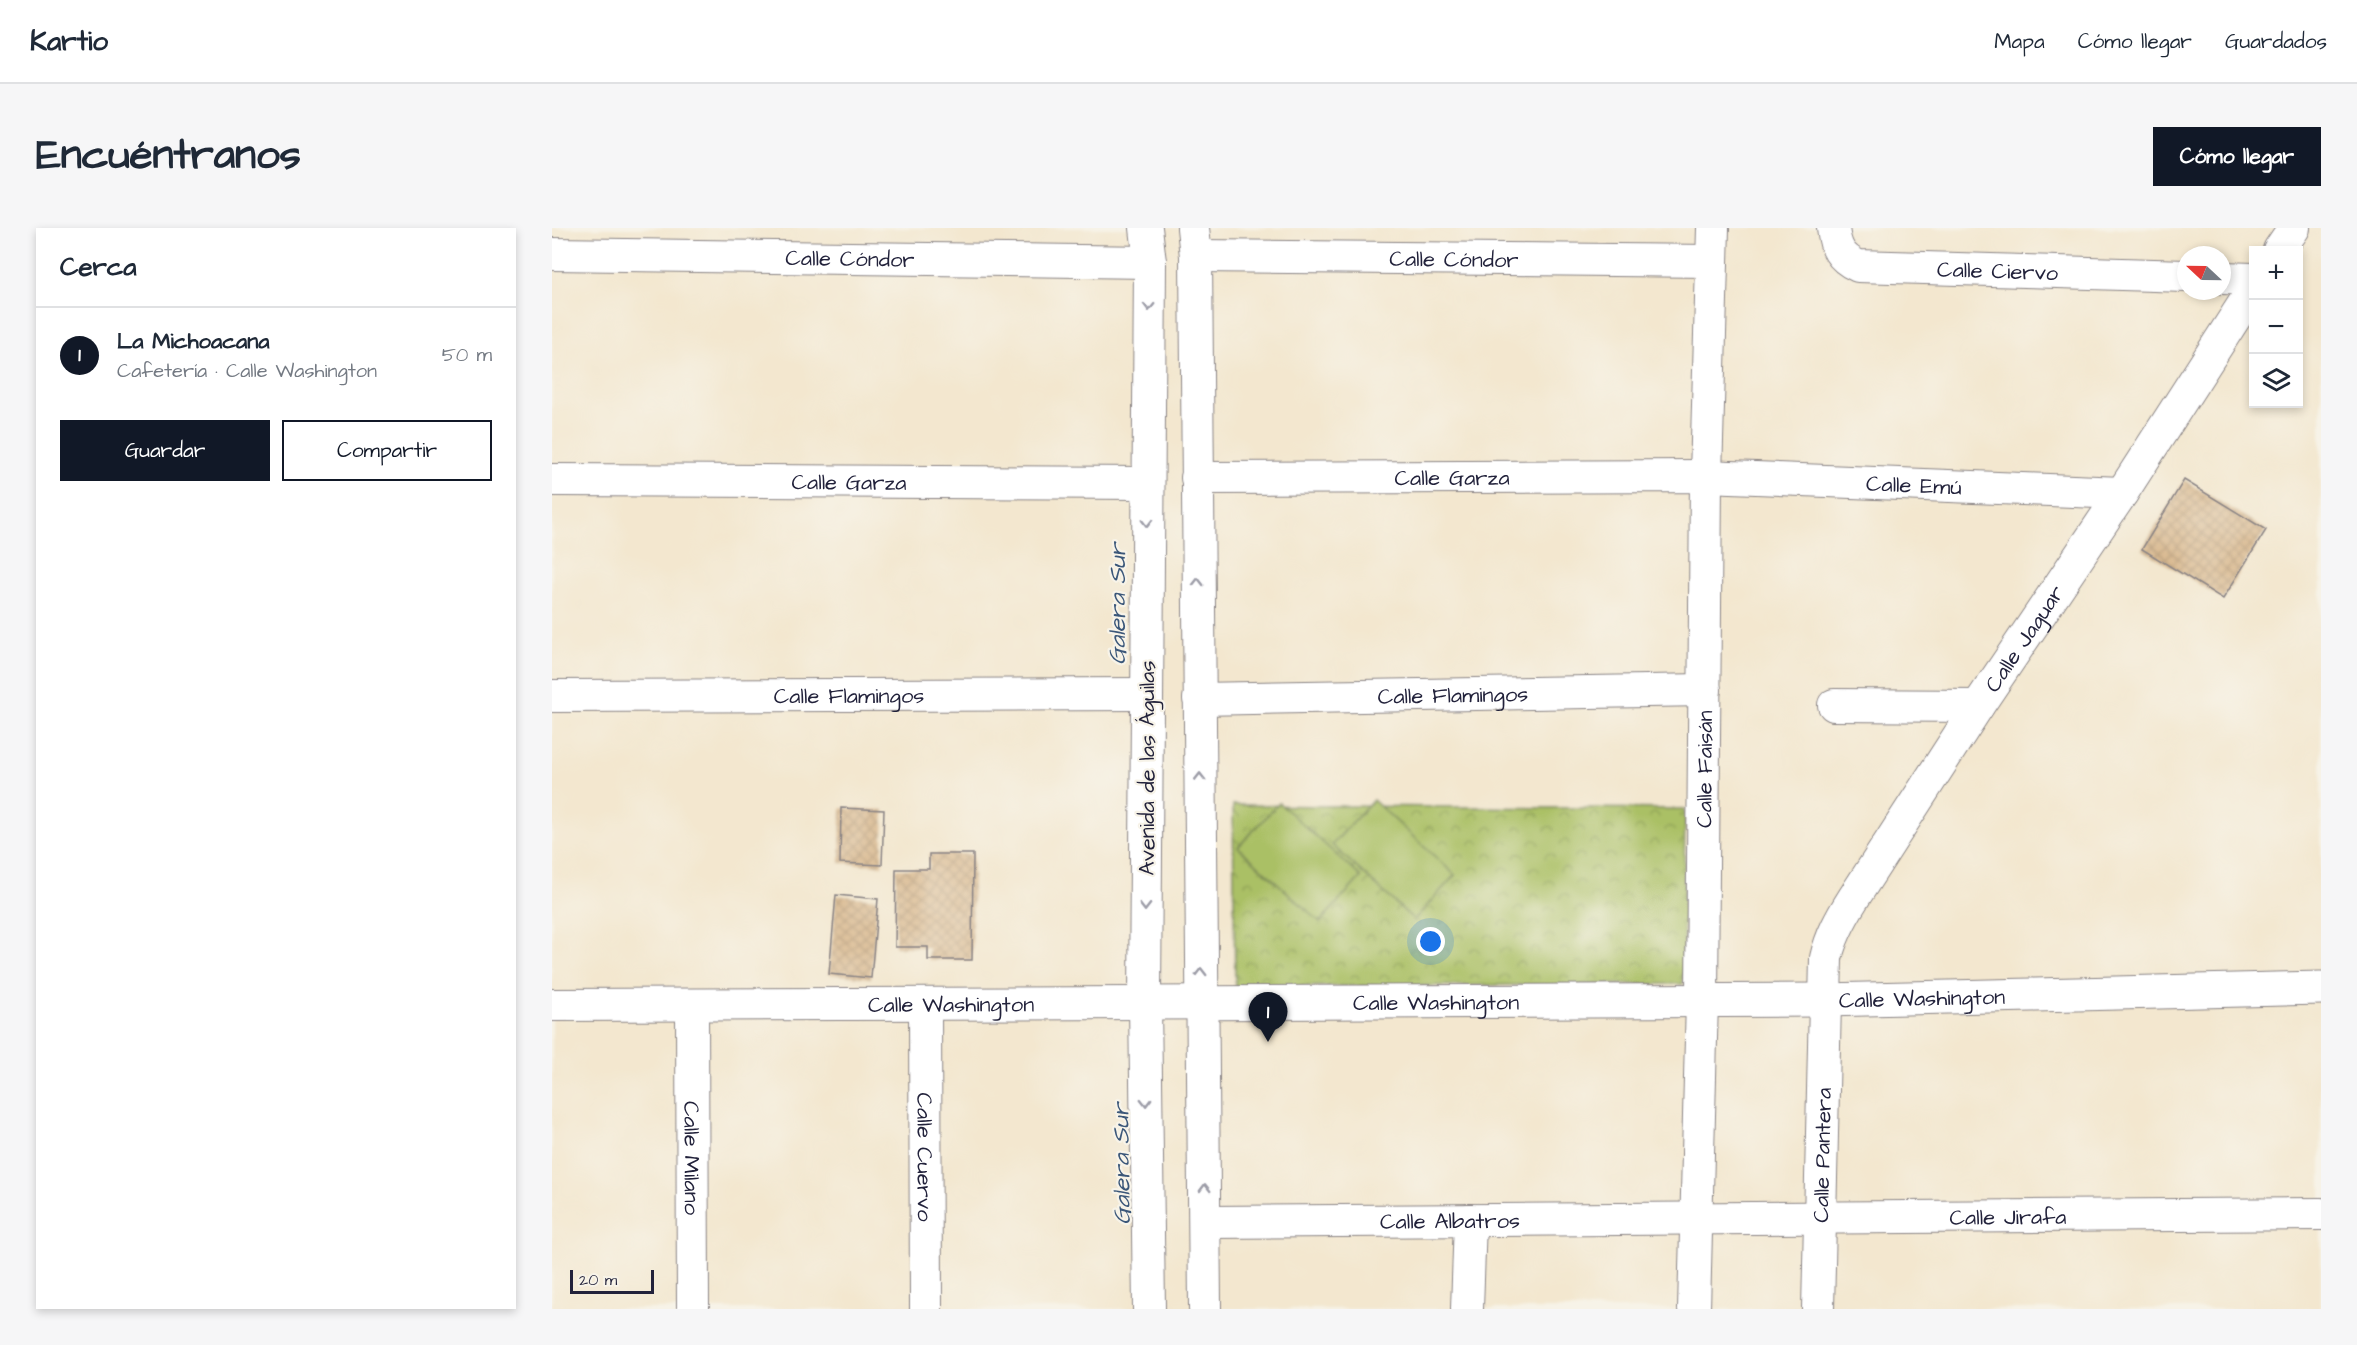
<!DOCTYPE html>
<html lang="es">
<meta charset="utf-8">
<style>
:root{--surface:#fff;--page:#f6f6f7;--text:#1f2937;--muted:#747a83;--line:#e0e1e3;--accent:#111827}
body{margin:0;font-family:"Architects Daughter",sans-serif;background:var(--page);color:var(--text)}
.controls{position:absolute;right:18px;top:18px;display:grid;overflow:hidden;border-radius:0px;box-shadow:0 3px 9px #0003}
.controls button{width:54px;height:54px;display:grid;place-items:center;padding:0;border:0;border-bottom:2px solid var(--line);background:var(--surface);color:var(--text);font:30px sans-serif}
.compass{position:absolute;left:1625px;top:18px;width:54px;height:54px;border-radius:50%;background:var(--surface);box-shadow:0 3px 9px #0003;rotate:292deg}
.scale{position:absolute;left:18px;bottom:15px;width:84px;box-sizing:border-box;padding-left:6px;border:3px solid #22223b;border-top:0;font-size:16px;line-height:21px;white-space:nowrap;color:#22223b;-webkit-text-stroke:4px #f7f3e8;paint-order:stroke}
.you{position:absolute;left:879px;top:714px;width:21px;height:21px;margin:-15px;border:4px solid #fff;border-radius:50%;background:#1a73e8;box-shadow:0 0 0 9px #1a73e833}
.badge{display:grid;place-items:center;width:39px;height:39px;border-radius:50%;background:var(--accent);color:#fff;font-size:20px;font-weight:700}
.pin{position:absolute;translate:-50% -50px;filter:drop-shadow(0 2px 3px #0008)}
.pin::after{content:'';position:absolute;top:32px;width:21px;height:18px;background:inherit;clip-path:polygon(0 0,100% 0,50% 100%)}
.list{margin:0;padding:0;list-style:none}
h2{display:flex;justify-content:space-between;align-items:center;height:78px;margin:0;padding:0 24px;font-size:26px}
h2 small{font-size:20px;font-weight:400;color:var(--muted)}
.list li{display:grid;grid-template-columns:39px 1fr auto;gap:18px;align-items:center;box-sizing:border-box;height:96px;padding:0 24px;border-top:2px solid var(--line)}
.list b{display:block;font-size:22px;white-space:nowrap}
.list p{margin:0;font-size:20px;white-space:nowrap;color:var(--muted)}
.list em{font-size:20px;font-style:normal;color:var(--muted)}
.actions{display:flex;gap:12px;padding:18px 24px}
.actions a{flex:1;padding:14px 0;border:2px solid var(--accent);border-radius:0px;text-align:center;font-size:21px;color:var(--accent)}
.actions .main{background:var(--accent);color:#fff}
.icon{flex:none;width:33px;height:33px;fill:none;stroke:currentColor;stroke-width:2;stroke-linecap:round;stroke-linejoin:round}
.map{position:relative;flex:none;width:1769px;height:1081px;overflow:hidden;border-radius:0px}
header{display:flex;align-items:center;gap:36px;box-sizing:border-box;height:84px;padding:0 30px;background:var(--surface);border-bottom:2px solid var(--line)}
header strong{font-size:28px}
nav{display:flex;gap:33px;margin-inline-start:auto;font-size:21px}
.intro{display:flex;align-items:center;justify-content:space-between;box-sizing:border-box;height:144px;padding:0 36px}
h1{margin:0;font-size:42px}
.button{padding:15px 27px;border-radius:0px;background:var(--accent);color:#fff;font-size:21px;font-weight:700}
main{display:flex;gap:36px;padding:0 36px}
aside{flex:1;background:var(--surface);border-radius:0px;box-shadow:0 3px 9px #0003}
.map>svg:first-child{display:block}
</style>
<header>
<strong>Kartio</strong>
<nav><a>Mapa</a><a>Cómo llegar</a><a>Guardados</a></nav>
</header>
<div class="intro"><h1>Encuéntranos</h1><a class="button">Cómo llegar</a></div>
<main>
<aside>
<h2>Cerca<small></small></h2>
<ul class="list">
<li><span class="badge">1</span><div><b>La Michoacana</b><p>Cafetería · Calle Washington</p></div><em>50 m</em></li>
</ul>
<div class="actions"><a class="main">Guardar</a><a>Compartir</a></div>
</aside>
<div class="map">
<svg width="1769" height="1081" viewBox="0 0 1769 1081">
<defs>
<pattern id="park-crowns" width="20" height="18" patternUnits="userSpaceOnUse" patternTransform="scale(1.5)"><rect width="20" height="18" fill="#aac065"/><path d="M2 6a3 3 0 1 1 6 0M12 15a3 3 0 1 1 6 0" fill="none" stroke="#8a9c54"/></pattern>
<pattern id="building-cross-hatch" width="8" height="8" patternUnits="userSpaceOnUse" patternTransform="scale(1.5)"><rect width="8" height="8" fill="#d9b990"/><path d="M0 0l8 8M0 8l8-8" fill="none" stroke="#ba9f7d"/></pattern>
</defs>
<rect width="100%" height="100%" fill="#f7f3e8"/>
<filter id="ink" filterUnits="userSpaceOnUse"><feTurbulence type="fractalNoise" baseFrequency=".0167" numOctaves="2"/><feDisplacementMap in="SourceGraphic" scale="12" xChannelSelector="R" yChannelSelector="G"/><feConvolveMatrix kernelMatrix="1 2 1 2 8 2 1 2 1" color-interpolation-filters="sRGB"/></filter>
<filter id="wash" filterUnits="userSpaceOnUse"><feTurbulence type="fractalNoise" baseFrequency=".008" numOctaves="4" result="noise"/><feDisplacementMap in="SourceGraphic" scale="24" xChannelSelector="R" yChannelSelector="G"/><feGaussianBlur stdDeviation="1.35" result="paint"/><feColorMatrix in="noise" values="0 0 0 0 0 0 0 0 0 0 0 0 0 0 0 0 0 1.4 0 .05"/><feComposite in="paint" operator="in"/></filter>
<g filter="url(#wash)">
<rect width="100%" height="100%" fill="#f3e7cf"/>
<polygon fill="url(#park-crowns)" stroke="#667150" stroke-width="1.5" points="681,577 1133,581 1131,756 683,759"/>
<g fill="#aac065" stroke="#667150" stroke-width="1.5">
<polygon points="821,572 903,647 862,692 780,617"/>
<polygon points="727,575 809,649 768,694 686,619"/>
</g>
<g id="blocks">
<g fill="url(#building-cross-hatch)">
<polygon points="1632,252 1714,302 1671,371 1590,321"/>
<polygon points="289,580 332,582 330,637 288,635"/>
<polygon points="377,626 421,626 420,732 376,732 376,719 343,719 344,641 377,641"/>
<polygon points="284,667 326,671 319,750 277,746"/>
</g>
</g>
</g>
<g filter="url(#ink)">
<use href="#blocks" fill-opacity="0" stroke="#8a8485" stroke-width="1.5"/>
<g fill="none" stroke-linecap="round" stroke-linejoin="round">
<g stroke="#8a8485" stroke-width="34">
<g id="minor">
<polyline points="594,0 598,34 593,775 597,1081"/>
<polyline points="641,0 644,28 653,1081"/>
<path id="s1" d="M1281,0C1283,19 1288,30 1306,38L1634,48"/>
<polyline points="1727,22 1742,0"/>
<path id="s2" d="M0,26L598,34"/>
<path id="s3" d="M644,28L1160,33"/>
<polyline points="1670,50 1702,51"/>
<path id="s4" d="M645,250L1154,248L1570,265"/>
<path id="s5" d="M0,252L595,255"/>
<path id="s6" d="M0,468L595,466"/>
<path id="s7" d="M647,471L1153,462"/>
<polyline points="1282,477 1426,478"/>
<path id="s8" d="M373,776L374,1081"/>
<path id="s9" d="M0,777L593,775"/>
<path id="s10" d="M140,778L141,1081"/>
<path id="s11" d="M654,994L1769,986"/>
<polyline points="915,1081 918,992"/>
<path id="s12" d="M1142,1081L1150,772L1154,248L1161,0"/>
<path id="s13" d="M1266,1081L1274,730C1279,708 1289,690 1301,671L1426,478L1570,265L1702,60"/>
</g>
</g>
<g stroke="#8a8485" stroke-width="35">
<g id="major">
<path id="s14" d="M593,775L1273,772L1769,760"/>
</g>
</g>
<use href="#minor" stroke="#fff" stroke-width="32"/>
<use href="#major" stroke="#fff" stroke-width="33"/>
</g>
<defs><path id="oneway-chevron" d="M-2-3.5L2.5 0L-2 3.5" fill="none" stroke-width="1.6" stroke-linecap="round" stroke-linejoin="round" transform="scale(1.5)"/></defs>
<g stroke="#9c9ca7">
<use href="#oneway-chevron" transform="translate(597 79) rotate(91)"/>
<use href="#oneway-chevron" transform="translate(595 295) rotate(90)"/>
<use href="#oneway-chevron" transform="translate(646 354) rotate(-90)"/>
<use href="#oneway-chevron" transform="translate(648 549) rotate(-90)"/>
<use href="#oneway-chevron" transform="translate(593 679) rotate(90)"/>
<use href="#oneway-chevron" transform="translate(649 744) rotate(-90)"/>
<use href="#oneway-chevron" transform="translate(594 874) rotate(89)"/>
<use href="#oneway-chevron" transform="translate(653 960) rotate(-91)"/>
</g>
</g>
<g text-anchor="middle" stroke-width="4.5" stroke-linejoin="round" paint-order="stroke">
<g font-size="22" fill="#22223b" stroke="#f7f3e8">
<text dy="8" stroke="none"><textPath href="#s2" startOffset="298">Calle Cóndor</textPath></text>
<text dy="8" stroke="none"><textPath href="#s3" startOffset="258">Calle Cóndor</textPath></text>
<text dy="8" stroke="none"><textPath href="#s1" startOffset="188">Calle Ciervo</textPath></text>
<text dy="8" stroke="none"><textPath href="#s4" startOffset="255">Calle Garza</textPath></text>
<text dy="8" stroke="none"><textPath href="#s5" startOffset="297">Calle Garza</textPath></text>
<text dy="8" stroke="none"><textPath href="#s4" startOffset="717">Calle Emú</textPath></text>
<text dy="8" stroke="none"><textPath href="#s13" startOffset="728">Calle Jaguar</textPath></text>
<text dy="8" stroke="none"><textPath href="#s6" startOffset="297">Calle Flamingos</textPath></text>
<text dy="8" stroke="none"><textPath href="#s7" startOffset="254">Calle Flamingos</textPath></text>
<text transform="translate(594 540) rotate(-90)" y="8">Avenida de las Águilas</text>
<text dy="8" stroke="none"><textPath href="#s12" startOffset="540">Calle Faisán</textPath></text>
<text dy="8" stroke="none"><textPath href="#s14" startOffset="777">Calle Washington</textPath></text>
<text dy="8" stroke="none"><textPath href="#s14" startOffset="291">Calle Washington</textPath></text>
<text dy="8" stroke="none"><textPath href="#s9" startOffset="399">Calle Washington</textPath></text>
<text dy="8" stroke="none"><textPath href="#s13" startOffset="154">Calle Pantera</textPath></text>
<text dy="8" stroke="none"><textPath href="#s8" startOffset="153">Calle Cuervo</textPath></text>
<text dy="8" stroke="none"><textPath href="#s10" startOffset="152">Calle Milano</textPath></text>
<text dy="8" stroke="none"><textPath href="#s11" startOffset="802">Calle Jirafa</textPath></text>
<text dy="8" stroke="none"><textPath href="#s11" startOffset="244">Calle Albatros</textPath></text>
</g>
<g font-size="24" font-style="italic" fill="#3b5779" stroke="#f7f3e8">
<text transform="translate(565 376) rotate(-90)" y="8">Galera Sur</text>
<text transform="translate(569 936) rotate(-91)" y="8">Galera Sur</text>
</g>
</g>
</svg>
<div class="controls">
<button>+</button>
<button>−</button>
<button><svg class="icon" aria-label="layers" viewBox="0 0 24 24"><path d="M12 4l9 5-9 5-9-5zM3 14l9 5 9-5"/></svg></button>
</div>
<svg class="compass" viewBox="-18 -18 36 36"><path d="M0-13l5 13h-10z" fill="#e53935"/><path d="M0 13l5-13h-10z" fill="#747a83"/></svg>
<div class="scale">20 m</div>
<div class="you"></div>
<div class="pin badge" style="left:716px;top:814px">1</div>
</div>
</main>
